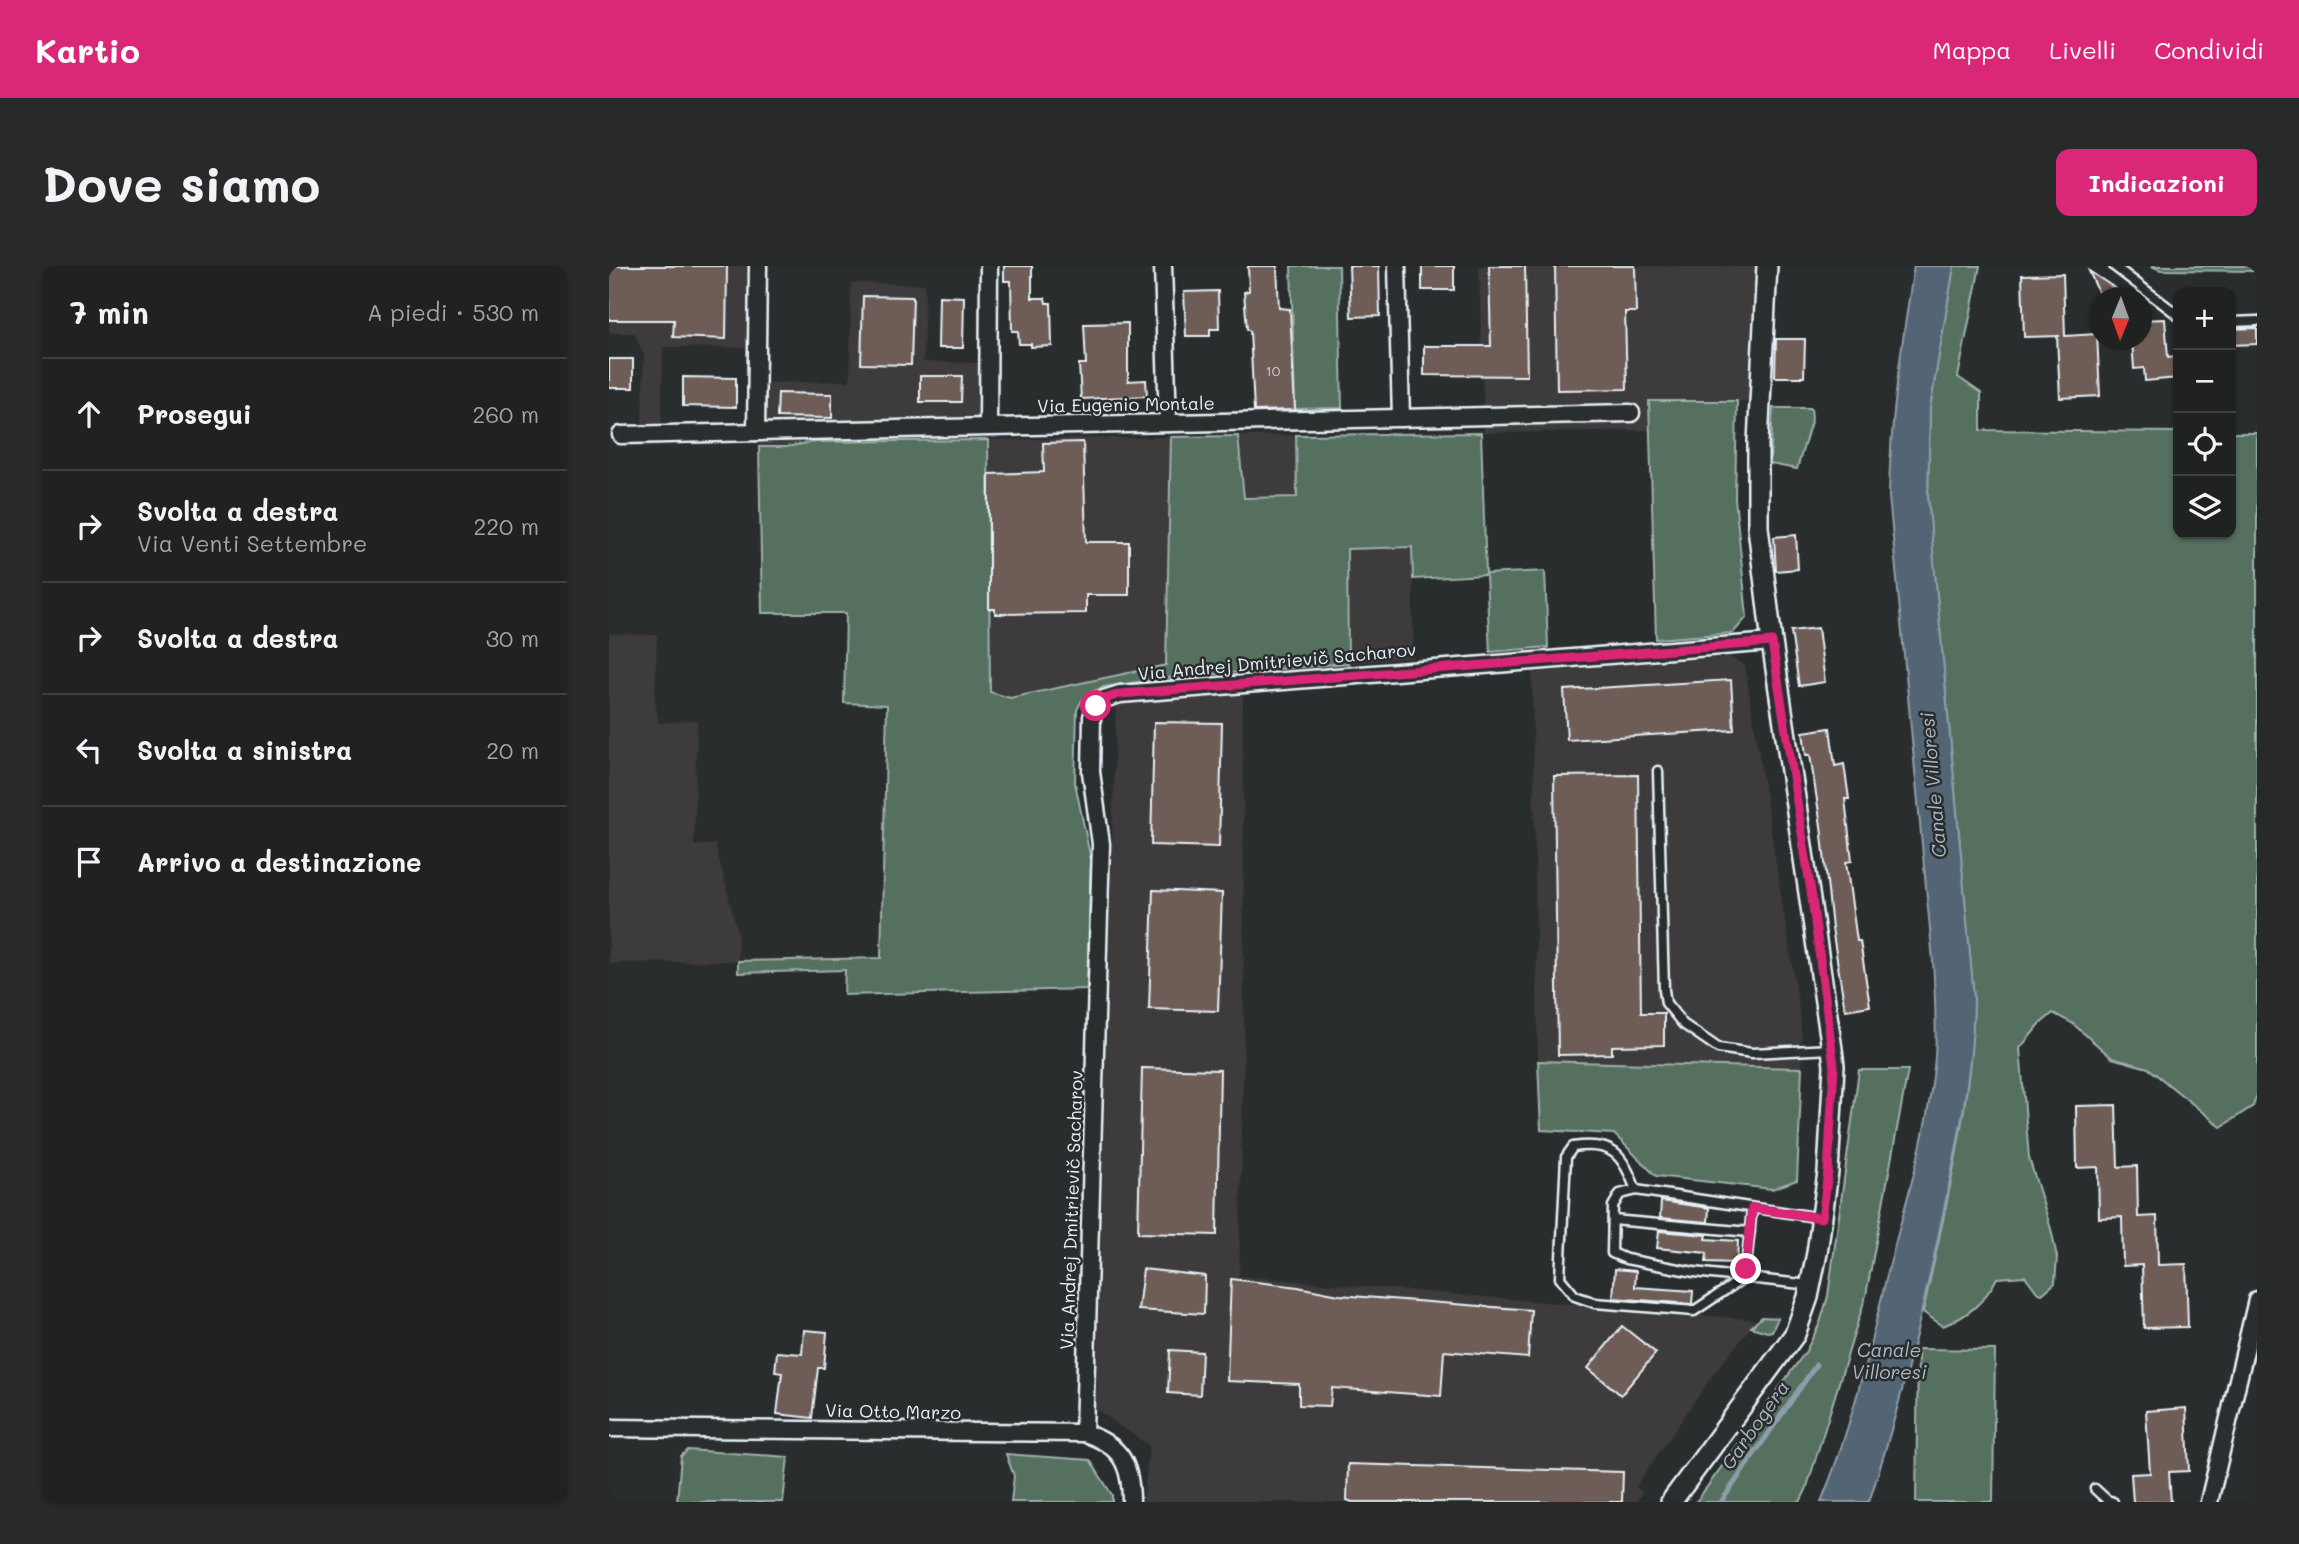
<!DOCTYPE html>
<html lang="it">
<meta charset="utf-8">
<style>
:root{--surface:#202222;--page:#282a2a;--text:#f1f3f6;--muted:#a2a4a5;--line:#3d3f40;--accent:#db2777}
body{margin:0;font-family:Mali,sans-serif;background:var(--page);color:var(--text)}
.controls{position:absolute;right:21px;top:21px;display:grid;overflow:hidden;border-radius:14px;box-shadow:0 2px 5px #0004}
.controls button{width:63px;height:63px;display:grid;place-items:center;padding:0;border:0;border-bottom:2px solid var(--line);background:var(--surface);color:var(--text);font:35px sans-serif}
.compass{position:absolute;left:1480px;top:21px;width:63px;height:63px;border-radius:50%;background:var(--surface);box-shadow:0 2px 5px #0004;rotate:181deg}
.stop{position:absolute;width:21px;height:21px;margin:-16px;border:5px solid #db2777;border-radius:50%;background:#fff}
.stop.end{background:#db2777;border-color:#fff;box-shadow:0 2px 7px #0008}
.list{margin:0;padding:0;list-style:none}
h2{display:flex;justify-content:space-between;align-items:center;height:91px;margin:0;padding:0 28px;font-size:30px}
h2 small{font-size:23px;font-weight:400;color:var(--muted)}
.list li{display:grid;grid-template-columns:46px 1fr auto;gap:21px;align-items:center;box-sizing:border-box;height:112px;padding:0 28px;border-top:2px solid var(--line)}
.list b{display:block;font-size:26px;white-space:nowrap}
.list p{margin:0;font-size:23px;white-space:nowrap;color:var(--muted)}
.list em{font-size:23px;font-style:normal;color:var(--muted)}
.icon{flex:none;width:38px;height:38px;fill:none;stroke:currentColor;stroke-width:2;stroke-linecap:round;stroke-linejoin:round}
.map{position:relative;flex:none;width:1648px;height:1236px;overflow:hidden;border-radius:14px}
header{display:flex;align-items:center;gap:42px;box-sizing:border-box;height:98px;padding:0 35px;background:var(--accent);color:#fff}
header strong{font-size:33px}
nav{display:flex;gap:38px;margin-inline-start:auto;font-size:24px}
.intro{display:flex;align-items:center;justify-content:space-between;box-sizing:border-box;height:168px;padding:0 42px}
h1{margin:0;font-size:49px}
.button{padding:18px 32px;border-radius:14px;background:var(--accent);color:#fff;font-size:24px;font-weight:700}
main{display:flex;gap:42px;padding:0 42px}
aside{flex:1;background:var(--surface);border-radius:14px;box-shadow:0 2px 5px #0004}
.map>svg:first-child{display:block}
</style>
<header>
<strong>Kartio</strong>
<nav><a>Mappa</a><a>Livelli</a><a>Condividi</a></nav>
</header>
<div class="intro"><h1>Dove siamo</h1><a class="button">Indicazioni</a></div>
<main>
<aside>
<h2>7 min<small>A piedi · 530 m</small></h2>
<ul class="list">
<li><svg class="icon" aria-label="ahead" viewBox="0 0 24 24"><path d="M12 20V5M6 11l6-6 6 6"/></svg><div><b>Prosegui</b></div><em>260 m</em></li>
<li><svg class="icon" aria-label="right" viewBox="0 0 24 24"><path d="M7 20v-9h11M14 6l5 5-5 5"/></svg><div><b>Svolta a destra</b><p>Via Venti Settembre</p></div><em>220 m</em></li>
<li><svg class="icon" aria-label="right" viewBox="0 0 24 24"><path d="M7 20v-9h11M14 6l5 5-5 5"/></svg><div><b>Svolta a destra</b></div><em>30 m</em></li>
<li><svg class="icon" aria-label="left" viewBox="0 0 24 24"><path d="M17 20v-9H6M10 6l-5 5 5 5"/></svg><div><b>Svolta a sinistra</b></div><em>20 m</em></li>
<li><svg class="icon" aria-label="arrive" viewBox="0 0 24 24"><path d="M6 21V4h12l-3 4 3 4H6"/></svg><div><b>Arrivo a destinazione</b></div></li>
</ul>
</aside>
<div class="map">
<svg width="1648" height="1236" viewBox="0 0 1648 1236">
<rect width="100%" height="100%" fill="#2a2d2e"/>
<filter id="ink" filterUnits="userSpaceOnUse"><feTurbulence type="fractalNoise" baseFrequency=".0143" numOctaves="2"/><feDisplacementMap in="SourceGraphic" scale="14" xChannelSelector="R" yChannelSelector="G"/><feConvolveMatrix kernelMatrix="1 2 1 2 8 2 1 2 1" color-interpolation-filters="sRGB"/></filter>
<g filter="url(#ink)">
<g fill="#3e3b3a">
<polygon points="0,0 148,0 145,82 54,81 52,181 32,181 35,89 25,67 0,67"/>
<polygon points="870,0 1152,0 1145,135 1040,135 1041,164 875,167"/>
<polygon points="242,17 316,18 314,96 376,97 375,174 204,176 177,181 150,181 152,117 241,115"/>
<polygon points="687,169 688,231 634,232 629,170"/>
<polygon points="562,171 557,399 401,432 381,426 379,174"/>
<polygon points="804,281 804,392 739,397 737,283"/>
<polygon points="0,368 48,369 46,436 50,457 88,454 85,580 106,578 129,667 129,695 0,697"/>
<polygon points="1121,391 1136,400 1192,755 1193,802 929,795 923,406"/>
<polygon points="634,427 635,774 630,1010 1148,1054 1106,1106 1027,1220 1033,1227 1028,1236 534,1236 540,1180 487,1143 507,437"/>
</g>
<g fill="#54705f" stroke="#9eb0ac" stroke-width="2">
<polygon points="682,0 730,0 733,142 686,143"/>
<path d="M1345,0H1371L1349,111L1372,127V164L1569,166V268H1622V167H1648V829L1644,840L1612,861L1539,802L1503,792L1463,757L1444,747L1431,758L1411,782L1420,892L1442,963L1448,991L1446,1017L1433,1028L1428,1026L1416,1010L1388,1012C1375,1037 1359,1050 1334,1060L1314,1046C1336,942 1363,838 1365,732L1319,231L1321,142Z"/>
<polygon points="1542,0 1648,0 1648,5 1552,4"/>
<polygon points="1040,135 1128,135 1126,232 1138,351 1124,367 1047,373"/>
<polygon points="1164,142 1202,142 1203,152 1188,203 1161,198"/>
<polygon points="872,167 877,308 936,305 939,381 881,386 877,309 804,313 803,281 738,283 739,397 558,412 495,421 482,426 473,434 468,444 466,517 482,594 478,723 235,729 236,704 129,707 129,695 272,692 278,439 235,437 237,347 153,347 150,181 177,181 204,176 379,174 381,426 401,432 557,399 562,171 629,170 635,232 688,231 687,169"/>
<polygon points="929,795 1193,802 1188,914 1163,923 1047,910 1005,868 932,864"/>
<polygon points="1250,804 1299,804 1257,1029 1197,1224 1191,1236 1087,1236 1197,1085 1211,1057 1219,1030"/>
<polygon points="1153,1051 1169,1052 1163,1065 1158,1066 1142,1061"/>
<polygon points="1309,1083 1386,1084 1384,1236 1307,1236"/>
<polygon points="79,1184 179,1191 174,1236 68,1236 72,1190"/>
<polygon points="397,1188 481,1194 503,1229 503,1236 402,1236 405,1210"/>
</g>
<path fill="#526575" stroke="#8e9da9" stroke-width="2" d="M1305,0H1345L1321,142L1319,231L1365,732C1364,806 1349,876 1334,948C1314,1045 1292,1139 1261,1233L1259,1236H1212C1243,1161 1260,1084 1279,1005C1297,935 1320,864 1326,791C1328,759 1326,728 1324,695L1280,230C1281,152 1293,77 1305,0Z"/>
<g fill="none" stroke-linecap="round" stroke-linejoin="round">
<polyline stroke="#8e9da9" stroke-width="5" points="1112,1236 1207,1099"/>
</g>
<g fill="#6e5c57" stroke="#e8f1f8" stroke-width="2">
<polygon points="0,0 118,0 117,73 64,71 65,54 0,54"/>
<polygon points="395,0 423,0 423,32 436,32 437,37 442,37 443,80 422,81 422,78 410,78 409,65 403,65 402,15 395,15"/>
<polygon points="639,0 668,0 670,42 681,43 686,144 645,145 641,65 638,63 635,26 640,25"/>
<polygon points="740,0 770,0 771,50 742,51"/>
<rect x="813" y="0" width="32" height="24"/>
<polygon points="880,0 916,0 918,110 815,109 815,80 882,80"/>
<polygon points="946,0 1026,0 1027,46 1016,46 1018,123 948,124"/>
<polygon points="1480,5 1521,32 1492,32"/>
<polygon points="1454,8 1456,70 1488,68 1491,130 1451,132 1448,70 1451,70 1415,71 1413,9"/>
<polygon points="609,25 610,63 601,63 601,70 577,70 575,26"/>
<polygon points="254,30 304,31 302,99 252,98"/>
<polygon points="330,30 355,31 354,82 329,82"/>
<polygon points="1556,53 1559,91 1569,90 1569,112 1536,115 1535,102 1525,103 1523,74 1532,74 1532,54"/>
<polygon points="519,57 519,115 537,114 538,130 472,133 470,98 477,98 475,58"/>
<polygon points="1648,62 1648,78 1622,79 1622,63"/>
<polygon points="1167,73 1196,73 1195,111 1166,111"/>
<rect x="0" y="93" width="24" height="29"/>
<polygon points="311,110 353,110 352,136 311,136"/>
<polygon points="74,111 127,112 127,141 74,140"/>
<polygon points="169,127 223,128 223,152 168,151"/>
<polygon points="474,176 477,276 520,276 520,329 477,329 477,347 386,348 386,343 380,343 380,208 435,206 434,177"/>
<polygon points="1187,269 1189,303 1167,305 1165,271"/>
<polygon points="1209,362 1216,416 1190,420 1182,365"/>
<polygon points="1122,414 1125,464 958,474 955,424"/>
<polygon points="545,456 613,457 610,581 542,579"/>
<polygon points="1221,462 1226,500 1235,498 1240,533 1236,533 1243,595 1237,596 1248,675 1251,675 1261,740 1236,744 1223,662 1212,560 1201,489 1197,489 1194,466"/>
<polygon points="1029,509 1032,747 1055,747 1055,779 1003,780 1003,788 949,789 945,510"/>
<polygon points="544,624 613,627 609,745 540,743"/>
<polygon points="533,802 611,804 608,969 529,967"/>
<polygon points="1507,839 1509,901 1528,900 1529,951 1548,950 1549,999 1577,998 1579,1061 1535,1062 1533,999 1514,1000 1513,951 1490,952 1489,901 1468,902 1467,840"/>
<polygon points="1052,935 1100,942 1099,956 1051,952"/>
<polygon points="1050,965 1098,969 1097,973 1129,975 1128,997 1097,996 1098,987 1048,982"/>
<polygon points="534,1003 596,1010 595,1048 529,1044"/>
<polygon points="1006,1003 1027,1005 1026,1021 1084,1025 1083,1038 1004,1032"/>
<polygon points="622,1013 689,1021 730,1029 922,1044 919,1092 835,1085 832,1130 723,1122 721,1140 690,1139 690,1118 618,1115"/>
<polygon points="1013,1060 1047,1087 1012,1129 979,1102"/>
<polygon points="195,1064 218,1066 215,1102 209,1102 203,1152 168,1148 173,1107 166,1106 168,1086 193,1088"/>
<polygon points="561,1084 593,1086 591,1129 559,1127"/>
<polygon points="1577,1142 1580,1205 1560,1206 1562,1236 1524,1236 1522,1208 1541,1207 1537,1145"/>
<polygon points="739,1198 1014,1206 1013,1236 743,1236 738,1234"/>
</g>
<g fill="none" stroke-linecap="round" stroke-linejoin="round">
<g stroke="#e8f1f8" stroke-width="13">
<g id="service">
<polyline points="1505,0 1569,49"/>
<polyline points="1622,56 1648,55"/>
<polyline points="1049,505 1055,724 1057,737 1074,758 1109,782 1143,787 1223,783"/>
<path d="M1027,924C1013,888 1004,875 964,881L957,891L951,1012L966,1030L986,1037L1085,1045L1136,1011L1143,942"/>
<polyline points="1004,954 1141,966"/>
<polyline points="1201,1019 1085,1006 1017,993 1003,987 1004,940 1011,928 1027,924 1213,952"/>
<polyline points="1486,1223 1498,1234 1504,1236"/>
</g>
</g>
<g stroke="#e8f1f8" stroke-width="21">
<g id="minor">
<polyline points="554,0 559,157"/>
<polyline points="788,0 792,152"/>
<polyline points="379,161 380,0"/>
<polyline points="147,166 149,0"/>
<polyline points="12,169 1022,147"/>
<path d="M0,1162L475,1167C512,1179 522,1198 522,1236"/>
<polyline points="475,1167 492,578 482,506 483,451 487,440 495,433 511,428 1163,376"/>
<polyline points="1600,1236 1648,1034"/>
</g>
</g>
<g stroke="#e8f1f8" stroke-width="24">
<polyline id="tertiary" points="1062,1236 1186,1068 1199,1031 1208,987 1219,906 1225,800 1223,783 1163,376 1149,261 1149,176 1158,0"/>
</g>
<use href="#service" stroke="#2a2d2e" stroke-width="8"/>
<use href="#minor" stroke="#2a2d2e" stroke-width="16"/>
<use href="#tertiary" stroke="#2a2d2e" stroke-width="19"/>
</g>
</g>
<g fill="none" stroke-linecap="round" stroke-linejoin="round" filter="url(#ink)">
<polyline stroke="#db2777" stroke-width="9" points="487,440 495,433 511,428 1163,376 1202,625 1225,800 1219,906 1213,952 1143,942 1137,1003"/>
</g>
<g text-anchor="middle" stroke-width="5" stroke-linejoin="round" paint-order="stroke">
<g font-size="14" fill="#caccd0">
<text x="664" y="110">10</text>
</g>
<g font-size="18" fill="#e8f1f8" stroke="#2a2d2e">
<text transform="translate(517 139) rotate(-1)" y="6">Via Eugenio Montale</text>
<text transform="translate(668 396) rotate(-5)" y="6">Via Andrej Dmitrievič Sacharov</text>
<text transform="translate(463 944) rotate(-88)" y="6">Via Andrej Dmitrievič Sacharov</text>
<text transform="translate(284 1146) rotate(1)" y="6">Via Otto Marzo</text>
</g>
<g font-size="19" font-style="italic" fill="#acb9c4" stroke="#2a2d2e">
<text transform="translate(1324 519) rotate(-95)" y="7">Canale Villoresi</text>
<text x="1280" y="1091">Canale<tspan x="1280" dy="22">Villoresi</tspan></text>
<text transform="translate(1146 1159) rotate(-55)" y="7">Garbogera</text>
</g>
</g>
</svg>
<div class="controls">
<button>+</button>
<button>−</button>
<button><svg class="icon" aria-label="locate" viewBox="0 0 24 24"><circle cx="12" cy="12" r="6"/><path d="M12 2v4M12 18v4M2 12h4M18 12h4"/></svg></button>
<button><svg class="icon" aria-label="layers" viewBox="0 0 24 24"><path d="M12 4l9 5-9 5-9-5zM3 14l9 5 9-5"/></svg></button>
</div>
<svg class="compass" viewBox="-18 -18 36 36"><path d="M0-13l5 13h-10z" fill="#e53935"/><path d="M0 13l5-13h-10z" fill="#a2a4a5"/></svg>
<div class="stop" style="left:487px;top:440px"></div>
<div class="stop end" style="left:1137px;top:1003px"></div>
</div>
</main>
